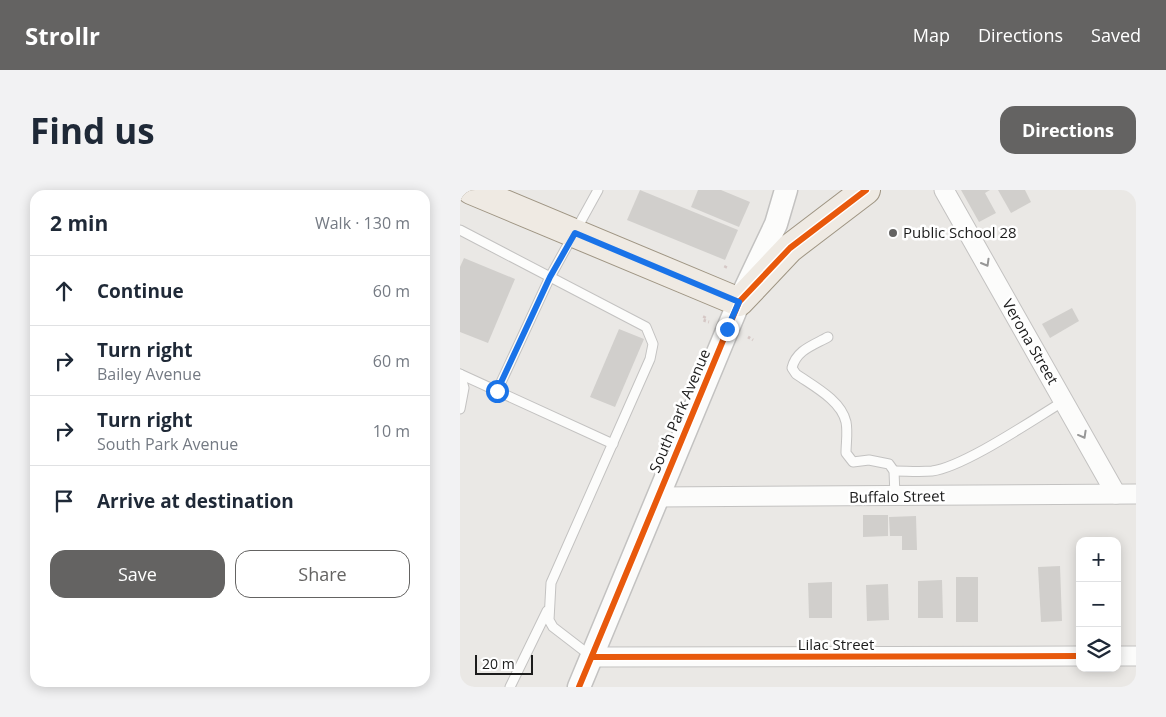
<!DOCTYPE html>
<meta charset="utf-8">
<style>
:root{--surface:#fff;--page:#f2f2f3;--text:#1f2937;--muted:#747a83;--line:#e0e1e3;--accent:#646362}
body{margin:0;font-family:"Open Sans",sans-serif;background:var(--page);color:var(--text)}
.controls{position:absolute;right:15px;bottom:15px;display:grid;overflow:hidden;border-radius:10px;box-shadow:0 2px 12px #0003}
.controls button{width:45px;height:45px;display:grid;place-items:center;padding:0;border:0;border-bottom:1px solid var(--line);background:var(--surface);color:var(--text);font:25px sans-serif}
.scale{position:absolute;left:15px;bottom:12px;width:58px;box-sizing:border-box;padding-left:5px;border:2px solid #1c1c1c;border-top:0;font-size:14px;line-height:18px;white-space:nowrap;color:#1c1c1c;-webkit-text-stroke:4px #fff;paint-order:stroke}
.stop{position:absolute;width:15px;height:15px;margin:-11px;border:4px solid #1a73e8;border-radius:50%;background:#fff}
.stop.end{background:#1a73e8;border-color:#fff;box-shadow:0 1px 5px #0008}
.list{margin:0;padding:0;list-style:none}
h2{display:flex;justify-content:space-between;align-items:center;height:65px;margin:0;padding:0 20px;font-size:21px}
h2 small{font-size:16px;font-weight:400;color:var(--muted)}
.list li{display:grid;grid-template-columns:32px 1fr auto;gap:15px;align-items:center;box-sizing:border-box;height:70px;padding:0 20px;border-top:1px solid var(--line)}
.list b{display:block;font-size:19px;white-space:nowrap}
.list p{margin:0;font-size:16px;white-space:nowrap;color:var(--muted)}
.list em{font-size:16px;font-style:normal;color:var(--muted)}
.actions{display:flex;gap:10px;padding:15px 20px}
.actions a{flex:1;padding:11px 0;border:1px solid var(--accent);border-radius:15px;text-align:center;font-size:18px;color:var(--accent)}
.actions .main{background:var(--accent);color:#fff}
.icon{flex:none;width:28px;height:28px;fill:none;stroke:currentColor;stroke-width:2;stroke-linecap:round;stroke-linejoin:round}
.map{position:relative;flex:none;width:676px;height:497px;overflow:hidden;border-radius:15px}
header{display:flex;align-items:center;gap:30px;box-sizing:border-box;height:70px;padding:0 25px;background:var(--accent);color:#fff}
header strong{font-size:24px}
nav{display:flex;gap:28px;margin-inline-start:auto;font-size:18px}
.intro{display:flex;align-items:center;justify-content:space-between;box-sizing:border-box;height:120px;padding:0 30px}
h1{margin:0;font-size:35px}
.button{padding:12px 22px;border-radius:15px;background:var(--accent);color:#fff;font-size:18px;font-weight:700}
main{display:flex;gap:30px;padding:0 30px}
aside{flex:1;background:var(--surface);border-radius:15px;box-shadow:0 2px 12px #0003}
.map>svg:first-child{display:block}
</style>
<header>
<strong>Strollr</strong>
<nav><a>Map</a><a>Directions</a><a>Saved</a></nav>
</header>
<div class="intro"><h1>Find us</h1><a class="button">Directions</a></div>
<main>
<aside>
<h2>2 min<small>Walk · 130 m</small></h2>
<ul class="list">
<li><svg class="icon" aria-label="ahead" viewBox="0 0 24 24"><path d="M12 20V5M6 11l6-6 6 6"/></svg><div><b>Continue</b></div><em>60 m</em></li>
<li><svg class="icon" aria-label="right" viewBox="0 0 24 24"><path d="M7 20v-9h11M14 6l5 5-5 5"/></svg><div><b>Turn right</b><p>Bailey Avenue</p></div><em>60 m</em></li>
<li><svg class="icon" aria-label="right" viewBox="0 0 24 24"><path d="M7 20v-9h11M14 6l5 5-5 5"/></svg><div><b>Turn right</b><p>South Park Avenue</p></div><em>10 m</em></li>
<li><svg class="icon" aria-label="arrive" viewBox="0 0 24 24"><path d="M6 21V4h12l-3 4 3 4H6"/></svg><div><b>Arrive at destination</b></div></li>
</ul>
<div class="actions"><a class="main">Save</a><a>Share</a></div>
</aside>
<div class="map">
<svg width="676" height="497" viewBox="0 0 676 497">
<rect width="100%" height="100%" fill="#eae8e5"/>
<g fill="#d1cfcc">
<polygon points="180,0 278,40 265,70 167,30"/>
<polygon points="238,0 261,0 290,12 279,37 231,17"/>
<polygon points="501,0 530,0 525,3 536,23 519,32"/>
<polygon points="538,0 565,0 571,12 551,23"/>
<polygon points="4,68 55,89 28,153 0,142 0,77"/>
<polygon points="612,118 619,131 590,148 582,134"/>
<polygon points="159,139 184,149 155,217 130,207"/>
<polygon points="403,325 428,325 428,346 403,347"/>
<polygon points="456,326 457,360 442,360 442,346 430,346 429,327"/>
<polygon points="600,376 602,431 581,432 578,377"/>
<rect x="496" y="387" width="22" height="45"/>
<polygon points="482,390 483,428 458,428 458,391"/>
<polygon points="372,392 372,428 349,428 348,393"/>
<polygon points="428,394 429,430 407,431 406,395"/>
</g>
<g fill="none" stroke-linecap="round" stroke-linejoin="round">
<g stroke="#c3c2c1" stroke-width="11">
<g id="service">
<polyline points="0,40 186,137 193,154 190,169 91,393 89,430 93,437 132,467"/>
<path d="M368,147C354,155 336,160 332,178L336,184C353,196 381,210 386,232C388,242 386,253 386,263L393,272L409,270L429,274L434,281L435,306"/>
<polyline points="0,184 153,254"/>
<polyline points="0,184 4,198 0,219"/>
<polyline points="37,201 90,87 138,0"/>
<path d="M434,281C446,281 460,282 472,281C504,277 574,229 604,211"/>
<polyline points="50,497 87,421"/>
</g>
</g>
<g stroke="#c3c2c1" stroke-width="21">
<g id="minor">
<polyline points="484,0 656,304"/>
<polyline points="197,307 676,304"/>
<polyline points="657,466 676,466"/>
<polyline points="132,467 620,466"/>
</g>
</g>
<g stroke="#c3c2c1" stroke-width="25">
<polyline id="tertiary" points="119,497 279,112 316,34 326,0"/>
</g>
<g stroke="#9f9583" stroke-width="30">
<polyline id="primary" points="11,0 279,112 330,58 406,0"/>
</g>
<g stroke="#d5c7c5" stroke-width="3" stroke-dasharray="2.5 2.5" stroke-linecap="butt">
<polyline points="265,78 267,74"/>
<polyline points="245,126 243,130 249,132"/>
<polyline points="288,147 293,150"/>
</g>
<use href="#service" stroke="#fcfcfb" stroke-width="9"/>
<use href="#minor" stroke="#fcfcfb" stroke-width="19"/>
<use href="#tertiary" stroke="#fcfcfb" stroke-width="22"/>
<use href="#primary" stroke="#efeae3" stroke-width="28"/>
<g stroke="#fff" stroke-width="9">
<g id="cycleway">
<polyline points="132,467 620,466"/>
<polyline points="119,497 279,112 330,58 406,0"/>
</g>
</g>
<use href="#cycleway" stroke="#e8590c" stroke-width="6"/>
</g>
<defs><path id="oneway-chevron" d="M-2-3.5L2.5 0L-2 3.5" fill="none" stroke-width="1.6" stroke-linecap="round" stroke-linejoin="round" transform="scale(1.25)"/></defs>
<g stroke="#979797">
<use href="#oneway-chevron" transform="translate(526 73) rotate(60)"/>
<use href="#oneway-chevron" transform="translate(623 245) rotate(61)"/>
</g>
<g fill="none" stroke-linecap="round" stroke-linejoin="round">
<polyline stroke="#1a73e8" stroke-width="6" points="37,201 90,87 115,43 279,112 267,139"/>
</g>
<circle fill="#646362" stroke="#fff" stroke-width="2" cx="433" cy="43" r="5"/>
<g text-anchor="middle" stroke-width="5" stroke-linejoin="round" paint-order="stroke">
<g font-size="15" fill="#1c1c1c" stroke="#fff" text-anchor="start">
<text x="443" y="48">Public School 28</text>
</g>
<g font-size="15" fill="#1c1c1c" stroke="#fff">
<text transform="translate(570 152) rotate(60)" y="5">Verona Street</text>
<text transform="translate(220 221) rotate(-67)" y="5">South Park Avenue</text>
<text transform="translate(437 307) rotate(-1)" y="5">Buffalo Street</text>
<text x="376" y="460">Lilac Street</text>
</g>
</g>
</svg>
<div class="controls">
<button>+</button>
<button>−</button>
<button><svg class="icon" aria-label="layers" viewBox="0 0 24 24"><path d="M12 4l9 5-9 5-9-5zM3 14l9 5 9-5"/></svg></button>
</div>
<div class="scale">20 m</div>
<div class="stop" style="left:37px;top:201px"></div>
<div class="stop end" style="left:267px;top:139px"></div>
</div>
</main>
